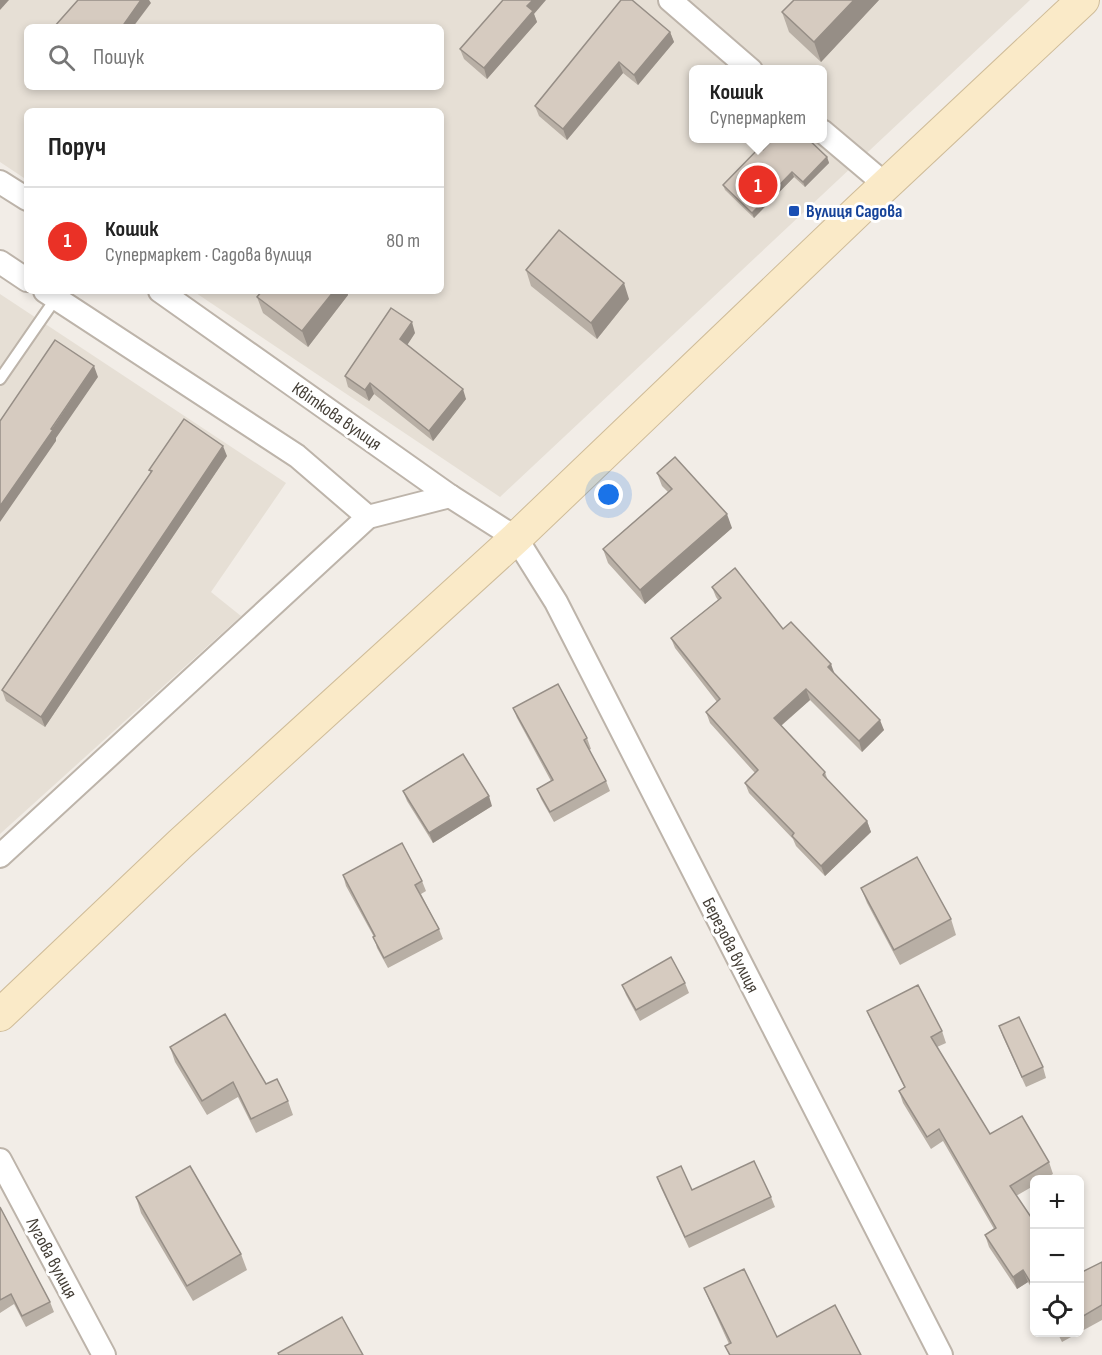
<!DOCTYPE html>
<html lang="uk">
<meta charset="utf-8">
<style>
:root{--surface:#fff;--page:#f6f6f6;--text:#222;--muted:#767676;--line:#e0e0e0;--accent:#ea3126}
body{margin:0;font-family:"Sofia Sans Condensed",sans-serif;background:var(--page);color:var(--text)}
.controls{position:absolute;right:18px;bottom:18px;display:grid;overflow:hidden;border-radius:9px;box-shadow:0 3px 9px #0003}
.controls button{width:54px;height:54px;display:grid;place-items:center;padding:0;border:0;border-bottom:2px solid var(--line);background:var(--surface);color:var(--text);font:30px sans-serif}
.you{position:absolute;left:609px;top:495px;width:21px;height:21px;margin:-15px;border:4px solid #fff;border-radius:50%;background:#1a73e8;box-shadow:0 0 0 9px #1a73e833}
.badge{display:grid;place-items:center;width:39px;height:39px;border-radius:50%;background:var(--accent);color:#fff;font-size:20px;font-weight:700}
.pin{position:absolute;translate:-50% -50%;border:3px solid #fff;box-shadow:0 2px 6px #0006}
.popup{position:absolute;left:689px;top:65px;width:138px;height:78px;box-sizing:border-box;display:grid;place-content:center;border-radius:9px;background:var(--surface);filter:drop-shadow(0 2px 4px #0005);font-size:20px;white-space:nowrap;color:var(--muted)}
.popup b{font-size:22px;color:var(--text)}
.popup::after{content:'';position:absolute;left:50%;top:100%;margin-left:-12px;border:12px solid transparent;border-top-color:var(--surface)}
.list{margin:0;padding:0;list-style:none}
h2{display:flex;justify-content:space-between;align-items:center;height:78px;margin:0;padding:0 24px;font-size:26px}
h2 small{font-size:20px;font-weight:400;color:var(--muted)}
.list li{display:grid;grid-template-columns:39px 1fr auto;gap:18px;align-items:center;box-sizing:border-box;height:108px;padding:0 24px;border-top:2px solid var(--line)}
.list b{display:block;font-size:22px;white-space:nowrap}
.list p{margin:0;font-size:20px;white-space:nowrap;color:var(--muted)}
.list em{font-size:20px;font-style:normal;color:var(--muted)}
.icon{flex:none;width:33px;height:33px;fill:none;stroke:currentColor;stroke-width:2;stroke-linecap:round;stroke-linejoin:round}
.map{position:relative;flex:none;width:1102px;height:1355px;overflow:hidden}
.search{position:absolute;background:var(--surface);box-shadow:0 3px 9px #0003;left:24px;top:24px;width:420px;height:66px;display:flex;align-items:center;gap:15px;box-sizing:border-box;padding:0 21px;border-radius:9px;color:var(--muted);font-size:22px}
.panel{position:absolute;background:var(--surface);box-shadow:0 3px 9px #0003;left:24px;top:108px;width:420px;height:186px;border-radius:9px}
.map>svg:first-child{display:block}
</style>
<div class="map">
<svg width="1102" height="1355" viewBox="0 0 1102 1355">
<rect width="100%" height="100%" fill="#f2ede7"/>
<g fill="#e6dfd5" fill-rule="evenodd">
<path d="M0,0H1030L500,497L193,291H441V111H27V180L0,162ZM27,27H441V87H27ZM694,70H822V138H694Z"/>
<polygon points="0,294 286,483 211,592 241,616 0,834"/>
</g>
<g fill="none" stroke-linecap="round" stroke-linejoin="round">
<g stroke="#bdb4aa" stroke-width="14">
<polyline id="lane" points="0,379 56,298"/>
</g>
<g stroke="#bdb4aa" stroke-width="26">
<g id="street">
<polyline points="670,0 751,70"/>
<polyline points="822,131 886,185"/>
<polyline points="0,182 27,199"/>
<polyline points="0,262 27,280"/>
<polyline points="45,291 297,456 368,517"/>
<polyline points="160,291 450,496 516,538 556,602 941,1355"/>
<polyline points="0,856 368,517 450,496"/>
<polyline points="0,1160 104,1355"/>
</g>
</g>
<g stroke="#cfbc99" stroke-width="34">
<polyline id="secondary" points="0,1015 180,844 516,538 860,209 1083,0"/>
</g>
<use href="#lane" stroke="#fff" stroke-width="10"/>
<use href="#street" stroke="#fff" stroke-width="22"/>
<use href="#secondary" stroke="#faeac8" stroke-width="32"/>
</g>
<g fill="#b8afa5">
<polygon points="879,0 821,62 789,32 782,12"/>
<polygon points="534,14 537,22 487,79 464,59 460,49"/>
<polygon points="670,32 674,42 638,85 623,73 567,140 539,116 535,106"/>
<polygon points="763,150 827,157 829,163 805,187 794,177 754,218 725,190 723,185"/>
<polygon points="526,270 629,299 597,339 531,286"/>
<polygon points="262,291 347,291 348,295 308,347 263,313 257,297"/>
<polygon points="415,333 407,345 466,399 433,441 374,394 369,401 348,387 345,376"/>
<polygon points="227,456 45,727 6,701 2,690 151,473 149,470"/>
<polygon points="657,473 732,528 645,604 608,563 603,549 668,492 662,486"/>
<polygon points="712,587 783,629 835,674 884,730 862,752 810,700 781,726 825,772 828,781 867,821 871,832 825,876 796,846 793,839 749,793 745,783 755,773 710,723 706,712 717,702 675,648 671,638 718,600 716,597"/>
<polygon points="513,708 587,738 591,749 589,750 606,781 610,791 554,822 541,799 537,789 551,781 517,718"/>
<polygon points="403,791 492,806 433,843 407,801"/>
<polygon points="343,875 422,881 426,891 421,894 439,929 443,939 388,968 377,948 374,937 346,886"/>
<polygon points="861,888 951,919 956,935 900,965 867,903"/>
<polygon points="685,983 689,993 640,1021 626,995 622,985"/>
<polygon points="867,1011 942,1031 946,1043 937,1047 990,1134 1049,1162 1053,1174 1044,1179 1035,1179 1035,1185 1016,1196 1035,1223 1035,1294 1028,1282 1017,1289 989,1247 985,1235 994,1229 943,1141 931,1149 903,1103 899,1091 904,1087 872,1023"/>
<polygon points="999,1026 1043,1067 1046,1078 1026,1087 1003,1037"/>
<polygon points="170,1047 266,1084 288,1101 293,1115 256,1133 238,1097 207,1115 175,1062"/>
<polygon points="657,1177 692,1190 771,1197 775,1207 689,1248 661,1188"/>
<polygon points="136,1197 241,1254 247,1270 193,1301 141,1213"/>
<polygon points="0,1207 50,1302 54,1312 26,1327 14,1304 0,1313"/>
<polygon points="1102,1262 1102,1320 1062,1342 1057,1332 1080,1332 1080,1273"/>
<polygon points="704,1288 777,1337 861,1355 729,1355 725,1346 729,1344 709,1300"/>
</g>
<g fill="#968e86">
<polygon points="0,0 9,0 0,10"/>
<polygon points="141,0 149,0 151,3 133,27 122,27"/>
<polygon points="533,0 546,0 534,14 537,22 487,79 484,68 527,6"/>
<polygon points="854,0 879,0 821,62 814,42"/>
<polygon points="670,32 674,42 638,85 634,75"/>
<polygon points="619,62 623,73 567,140 563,129"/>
<polygon points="827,157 829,163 805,187 803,182"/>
<polygon points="792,172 794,177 754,218 752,213"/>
<polygon points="624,283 629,299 597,339 591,323"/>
<polygon points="334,291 347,291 348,295 308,347 302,331"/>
<polygon points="412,322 415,333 404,350 400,339"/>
<polygon points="94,366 98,377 56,438 56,441 0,522 0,506"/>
<polygon points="370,383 374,394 369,401 365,390"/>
<polygon points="463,389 466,399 433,441 429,431"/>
<polygon points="223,446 227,456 45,727 41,717"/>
<polygon points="727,514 732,528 645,604 640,590"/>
<polygon points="831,664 835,675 828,667"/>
<polygon points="806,689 810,700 777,729 774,718"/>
<polygon points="880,720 884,730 862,752 859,741"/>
<polygon points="489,796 492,806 433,843 429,833"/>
<polygon points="867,821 871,832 825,876 821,866"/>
<polygon points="1023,1270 1028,1282 1017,1289 1013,1277"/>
</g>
<g fill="#d6cbc0" stroke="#968e86" stroke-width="1.5">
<polygon points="78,0 141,0 122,27 54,27"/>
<polygon points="503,0 533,0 527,6 533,11 484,68 460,49"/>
<polygon points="621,0 632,0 670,32 634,75 619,62 563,129 535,106"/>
<polygon points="794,0 854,0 814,42 782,12"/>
<polygon points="774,138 807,138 827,157 803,182 792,172 752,213 723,185 760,147 763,150"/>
<polygon points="559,230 624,283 591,323 526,270"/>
<polygon points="262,291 334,291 302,331 257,297"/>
<polygon points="391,308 412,322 400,339 463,389 429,431 370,383 365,390 345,376"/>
<polygon points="55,340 94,366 51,429 53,430 0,506 0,421"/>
<polygon points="184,419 223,446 41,717 2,690 152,471 149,470"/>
<polygon points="675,457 727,514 640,590 603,549 672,489 657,473"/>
<polygon points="735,568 783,629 791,622 831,664 828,667 880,720 859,741 806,689 774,718 825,772 823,775 867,821 821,866 792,836 794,833 745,783 758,770 706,712 720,699 671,638 721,598 712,587"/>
<polygon points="558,684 587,738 584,740 606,781 550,812 537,789 553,780 513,708"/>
<polygon points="463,754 489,796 429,833 403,791"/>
<polygon points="402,843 422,881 415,885 439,929 384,958 373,937 375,936 343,875"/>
<polygon points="917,857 951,919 894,950 861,888"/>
<polygon points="671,957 685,983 636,1010 622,985"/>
<polygon points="918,985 942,1031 931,1037 990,1134 1022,1116 1049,1162 1010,1186 1035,1223 1035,1290 1023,1270 1013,1277 985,1235 996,1228 939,1129 927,1137 899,1091 905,1087 867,1011"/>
<polygon points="225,1014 266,1084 277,1079 288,1101 251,1119 233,1082 202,1101 170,1047"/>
<polygon points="1019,1017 1043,1067 1022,1077 999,1026"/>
<polygon points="754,1161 771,1197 685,1237 657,1177 681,1166 692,1190"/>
<polygon points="190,1166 241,1254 187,1286 136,1197"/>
<polygon points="0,1207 50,1302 22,1316 11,1294 0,1300"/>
<polygon points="1102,1262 1102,1305 1080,1318 1080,1273"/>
<polygon points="744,1269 777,1337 835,1305 861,1355 730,1355 725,1346 731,1343 704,1288"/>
<polygon points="342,1317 363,1355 279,1355 278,1353"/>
</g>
<rect fill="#1a4fb4" stroke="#fff" stroke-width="2" x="788" y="205" width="12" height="12" rx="3"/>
<g text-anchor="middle" stroke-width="6" stroke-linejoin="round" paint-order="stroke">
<g font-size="18" font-weight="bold" fill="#164399" stroke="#fff" text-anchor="start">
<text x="806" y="217">Вулиця Садова</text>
</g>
<g font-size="18" fill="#443e36" stroke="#fff">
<text transform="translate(337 416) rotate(35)" y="6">Квіткова вулиця</text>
<text transform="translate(731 945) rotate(63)" y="6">Березова вулиця</text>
<text transform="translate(52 1258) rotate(62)" y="6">Лугова вулиця</text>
</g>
</g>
</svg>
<div class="controls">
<button>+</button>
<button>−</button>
<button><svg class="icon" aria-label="locate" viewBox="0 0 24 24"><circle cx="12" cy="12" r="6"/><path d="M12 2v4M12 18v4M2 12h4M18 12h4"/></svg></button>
</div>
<div class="you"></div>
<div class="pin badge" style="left:758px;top:185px">1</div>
<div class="popup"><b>Кошик</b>Супермаркет</div>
<div class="search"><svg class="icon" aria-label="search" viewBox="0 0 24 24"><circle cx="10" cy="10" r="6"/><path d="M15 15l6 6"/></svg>Пошук</div>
<section class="panel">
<h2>Поруч<small></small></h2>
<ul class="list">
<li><span class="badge">1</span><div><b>Кошик</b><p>Супермаркет · Садова вулиця</p></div><em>80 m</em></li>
</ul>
</section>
</div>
